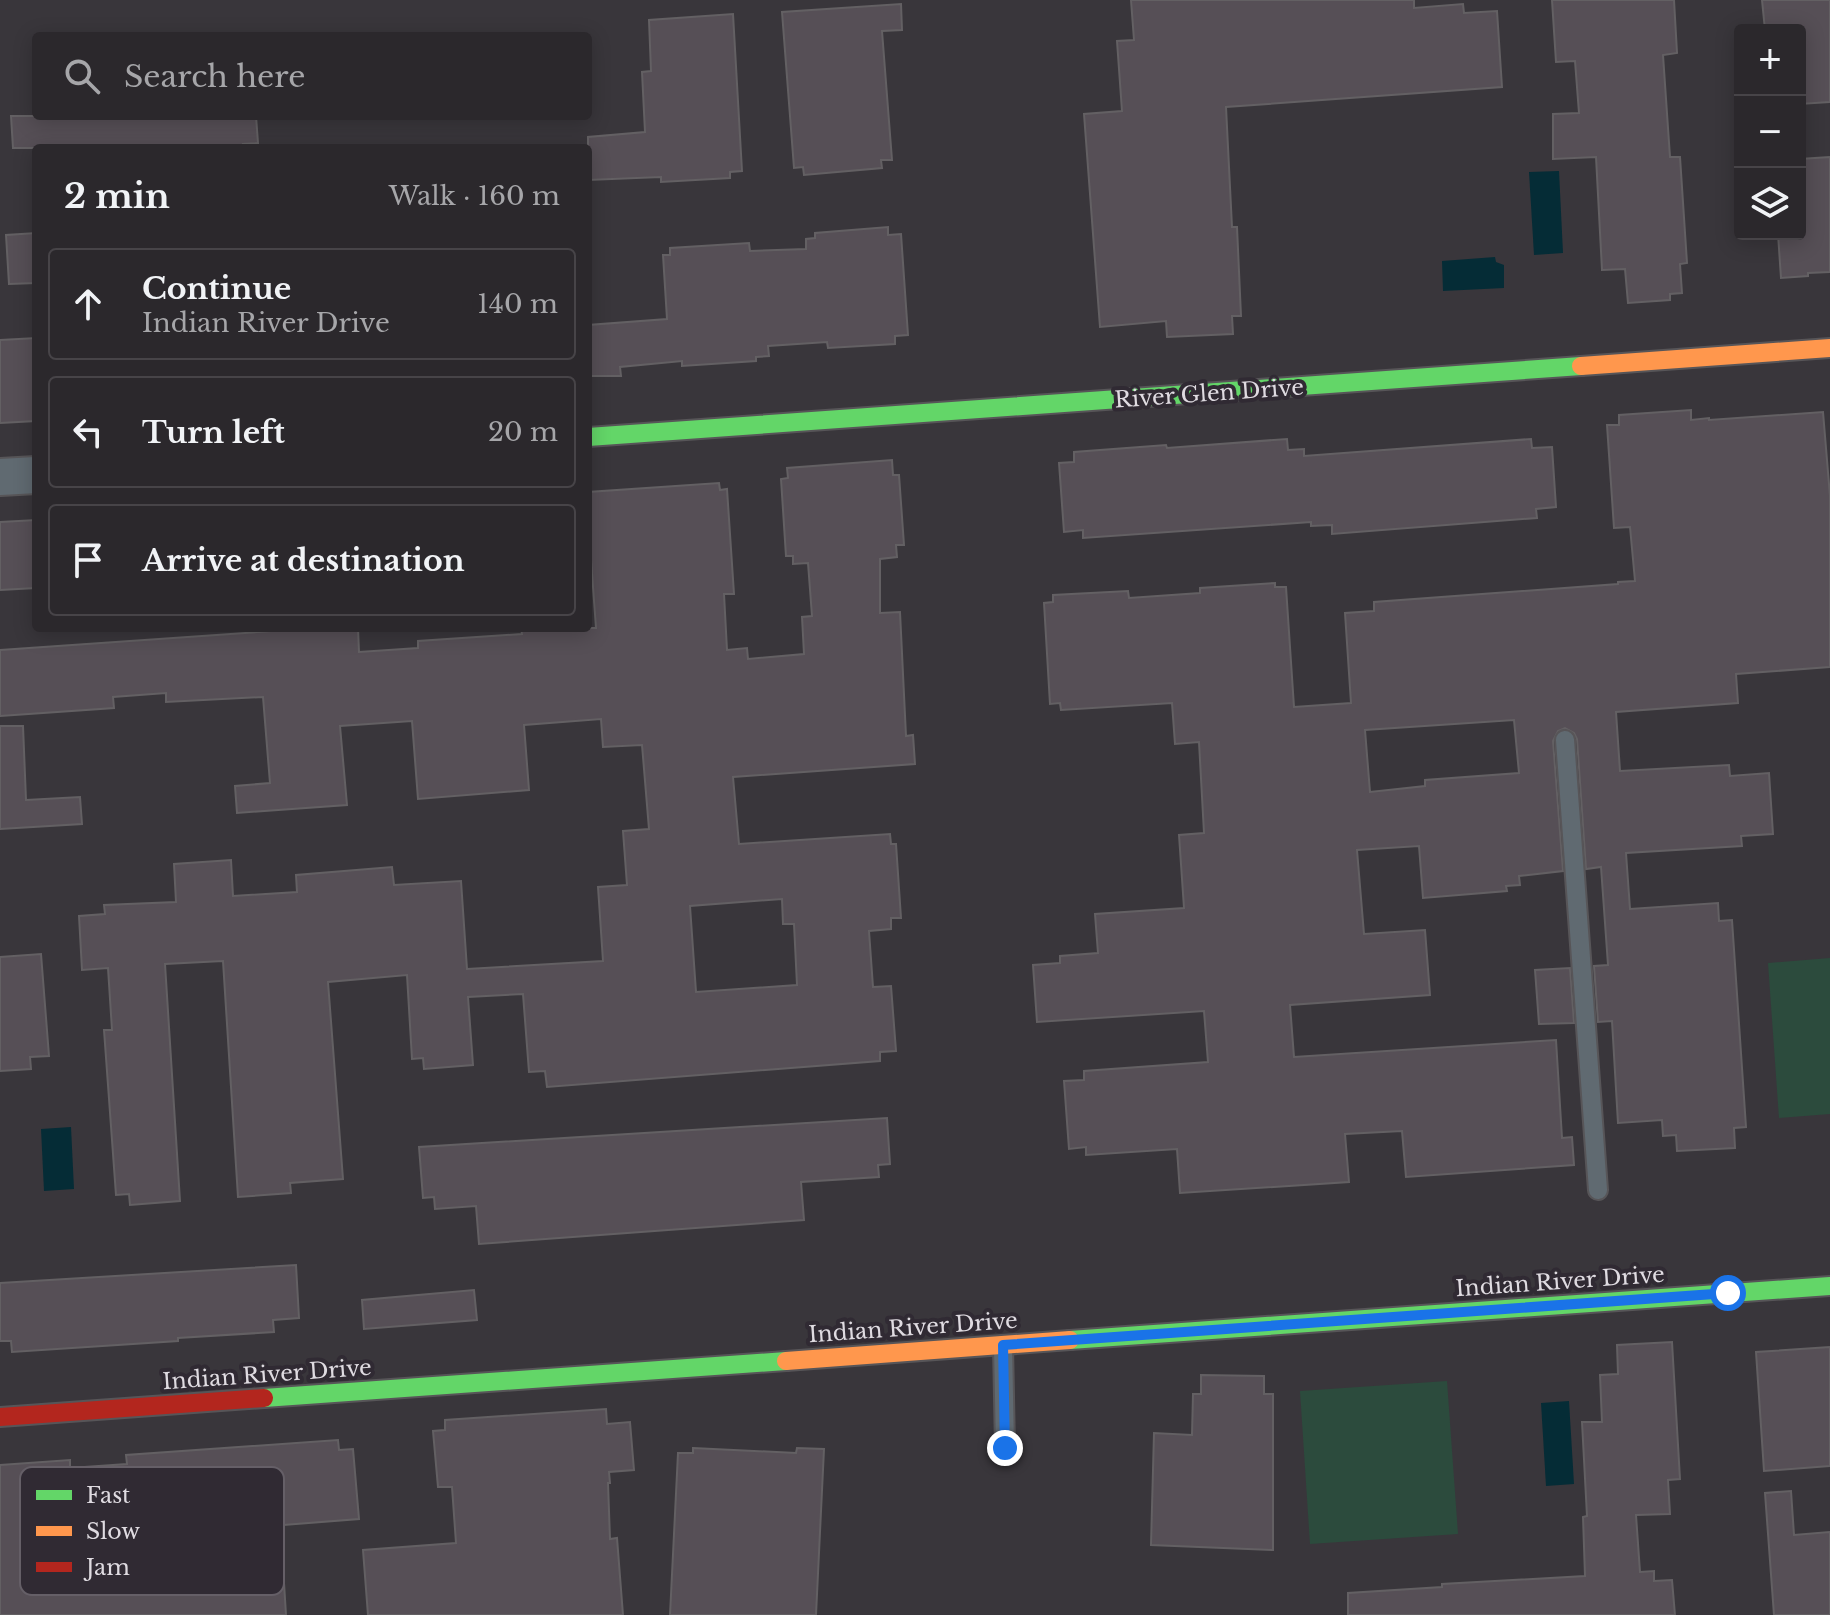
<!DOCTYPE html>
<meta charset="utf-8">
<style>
:root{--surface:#2b282c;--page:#333034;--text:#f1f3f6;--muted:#a6a6a9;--line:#474448}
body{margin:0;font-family:"Libre Baskerville",serif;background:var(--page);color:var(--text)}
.controls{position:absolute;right:24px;top:24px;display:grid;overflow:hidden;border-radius:8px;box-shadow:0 4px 20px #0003}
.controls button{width:72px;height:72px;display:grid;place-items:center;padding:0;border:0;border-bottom:2px solid var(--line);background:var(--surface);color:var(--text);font:40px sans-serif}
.stop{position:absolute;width:24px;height:24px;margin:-18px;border:6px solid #1a73e8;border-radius:50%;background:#fff}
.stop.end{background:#1a73e8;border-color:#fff;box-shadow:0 2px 8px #0008}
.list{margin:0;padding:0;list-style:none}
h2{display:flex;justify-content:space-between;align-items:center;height:104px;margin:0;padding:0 32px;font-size:34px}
h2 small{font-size:26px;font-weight:400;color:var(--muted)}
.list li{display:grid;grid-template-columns:52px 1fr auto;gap:24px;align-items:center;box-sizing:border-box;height:112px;margin:0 16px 16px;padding:0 16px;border:2px solid var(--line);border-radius:8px}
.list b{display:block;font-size:30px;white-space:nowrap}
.list p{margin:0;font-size:26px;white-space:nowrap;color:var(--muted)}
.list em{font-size:26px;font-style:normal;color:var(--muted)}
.icon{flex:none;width:44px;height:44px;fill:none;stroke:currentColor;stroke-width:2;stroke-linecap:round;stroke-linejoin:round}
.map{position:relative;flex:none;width:1830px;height:1615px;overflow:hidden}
.search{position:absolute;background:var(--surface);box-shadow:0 4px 20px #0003;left:32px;top:32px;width:560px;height:88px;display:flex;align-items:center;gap:20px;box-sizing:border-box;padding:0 28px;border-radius:8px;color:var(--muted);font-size:30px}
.panel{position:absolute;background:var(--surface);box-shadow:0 4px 20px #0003;left:32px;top:144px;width:560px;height:488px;border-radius:8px}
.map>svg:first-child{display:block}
</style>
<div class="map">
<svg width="1830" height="1615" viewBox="0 0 1830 1615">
<rect width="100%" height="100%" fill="#39363b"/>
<g fill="#2c4b3d">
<polygon points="1830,958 1830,1114 1779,1118 1768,963"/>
<polygon points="1447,1381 1458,1534 1310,1544 1300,1391"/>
</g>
<g fill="#052c36">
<polygon points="1559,171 1563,253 1534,255 1529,172"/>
<polygon points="1495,257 1496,262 1504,265 1504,288 1443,291 1442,261"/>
<polygon points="71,1127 74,1189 44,1191 41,1129"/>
<polygon points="1569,1401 1574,1484 1546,1486 1541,1403"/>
</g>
<g fill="#564f56" stroke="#636063" stroke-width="2" fill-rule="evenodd">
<polygon points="1131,0 1414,0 1414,8 1463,4 1464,13 1497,11 1502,87 1226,107 1232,227 1237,227 1241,316 1232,316 1233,334 1167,337 1166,321 1100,327 1084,114 1122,111 1117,41 1134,40"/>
<polygon points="1552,0 1674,0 1677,53 1663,55 1670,157 1680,157 1687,263 1680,264 1682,293 1670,294 1670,300 1628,303 1625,269 1602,270 1596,157 1553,159 1553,114 1579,113 1575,61 1556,62"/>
<polygon points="1762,0 1830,0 1830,102 1800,104 1800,30 1765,30"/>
<polygon points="901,4 902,30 882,31 892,160 881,160 882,168 804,175 803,167 794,168 782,12"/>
<polygon points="733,14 742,171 730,172 730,178 661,182 661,177 588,180 588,137 645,132 642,72 651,71 649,20"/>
<polygon points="11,116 256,116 258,143 243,144 244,148 13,148"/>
<polygon points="1830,157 1830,272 1808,273 1808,276 1781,278 1778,234 1800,234 1800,159"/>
<polygon points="888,227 888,235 901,234 908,335 895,336 895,344 828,348 827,342 768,346 769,356 756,357 756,361 682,366 682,361 620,367 621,376 588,376 588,325 667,319 663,255 670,255 670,248 749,243 750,251 806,249 806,239 815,238 815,233"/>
<polygon points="36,233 36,283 9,284 6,235"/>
<polygon points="36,338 36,421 0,423 0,340"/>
<path d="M1691,410V420L1709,418V420L1823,412L1830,496V667L1736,674L1738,703L1616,712L1620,771L1729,765L1730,776L1769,773L1773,834L1741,836L1742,846L1626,853L1630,909L1718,903L1719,921L1732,920L1746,1127L1734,1128L1735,1148L1677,1151L1676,1135L1663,1136L1662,1120L1618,1123L1612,1021L1598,1022L1594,966L1608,965L1601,867L1586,869L1577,739L1574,733L1565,728L1558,731L1553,741L1563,871L1519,876L1520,885L1506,886L1507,891L1423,898L1419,846L1357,850L1364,934L1425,930L1430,995L1290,1005L1294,1057L1556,1040L1562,1138L1572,1137L1574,1165L1406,1177L1402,1131L1345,1134L1349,1182L1180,1193L1177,1149L1086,1155V1147L1069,1149L1064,1081L1084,1080V1071L1208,1062L1204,1011L1037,1022L1033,965L1060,963V956L1098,953L1095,914L1184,908L1179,835L1204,833L1199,742L1175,744L1172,703L1061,710L1060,703L1050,704L1044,603L1053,602V595L1128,591L1129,598L1200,593V588L1275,583V587H1286L1294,707L1351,703L1345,613L1374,611V602L1618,584V582L1635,581L1630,527L1614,528L1607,425H1619V415ZM1514,720L1519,773L1425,780V786L1370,792L1365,730Z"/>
<polygon points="1287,439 1288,450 1304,449 1304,456 1531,439 1532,448 1552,447 1556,507 1536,509 1537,518 1332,534 1332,525 1311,526 1311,522 1083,538 1083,530 1064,532 1059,463 1074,462 1074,452 1166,445 1167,448"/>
<path d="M892,460L893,475H899L904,545H896L897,557L880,559V613L900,612L906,736L913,735L915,764L733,777L739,844L890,834L891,844H896L901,918H891V929L869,931L873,987L891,986L896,1051L880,1052V1061L547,1087L545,1071L529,1072L523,994L468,997L473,1065L424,1069L423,1058L412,1059L407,975L328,982L343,1179L290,1183L291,1193L238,1197L223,961L165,964L180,1201L130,1205L129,1194L116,1195L104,1030H112L108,968L82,970L79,916L105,914L104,905L176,902L174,864L231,860L233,896L297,892L296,875L392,867L394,885L461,881L467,969L603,961L598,887L627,885L623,831L649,829L642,745L603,747L601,719L524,725L529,790L418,799L412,721L340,726L347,805L237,813L235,786L270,783L263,697L166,702V693L113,697L114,708L0,716V650L316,628H358L359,652L418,648V641L522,634L521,628H596L588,519V492L719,483L720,490L727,489L734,594H724L727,650L747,648L748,659L804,654L802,617L812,616L808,563L793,564V556H786L781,479L788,478L787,468ZM782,899L783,924H794L797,985L696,992L690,906Z"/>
<polygon points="36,520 36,588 0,590 0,522"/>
<polygon points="0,726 23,726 26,800 80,797 82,824 0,829"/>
<polygon points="41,954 49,1056 30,1057 31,1069 0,1071 0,957"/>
<polygon points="1570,968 1574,1023 1539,1024 1535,970"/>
<polygon points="887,1118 890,1164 878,1165 879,1177 801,1182 804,1220 479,1244 476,1206 435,1209 434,1197 423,1198 419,1147"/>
<polygon points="296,1265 299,1318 273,1320 274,1332 178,1338 178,1341 12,1352 11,1341 0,1341 0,1283"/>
<polygon points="474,1290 477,1320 364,1329 362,1300"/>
<polygon points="1672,1342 1680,1479 1668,1480 1670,1514 1636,1515 1640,1572 1654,1571 1654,1581 1672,1580 1675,1615 1348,1615 1348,1593 1442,1587 1442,1584 1585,1576 1583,1517 1587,1516 1582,1422 1602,1422 1600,1375 1618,1374 1617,1345"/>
<polygon points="1830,1347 1830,1466 1764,1471 1756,1352"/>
<polygon points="1201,1375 1264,1376 1264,1394 1273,1394 1273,1550 1151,1545 1154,1433 1192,1435 1193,1394 1201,1394"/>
<polygon points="606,1409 607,1424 630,1422 634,1470 609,1472 610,1483 608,1483 610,1539 617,1538 623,1615 368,1615 363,1550 456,1543 452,1487 438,1487 433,1431 445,1430 445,1420"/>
<path d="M338,1440L339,1450L353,1449L359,1519L258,1527L261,1584L284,1583L286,1615H0V1465L70,1460V1468L127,1464L126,1455ZM135,1526L137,1585L83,1588L79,1531Z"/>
<polygon points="693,1448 796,1453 797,1448 824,1449 816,1615 670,1615 678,1453 693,1453"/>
<polygon points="1791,1491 1794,1535 1830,1532 1830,1615 1774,1615 1765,1493"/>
</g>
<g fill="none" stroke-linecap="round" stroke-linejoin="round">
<g stroke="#575558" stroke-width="22">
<g id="lane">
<polyline points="1565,740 1598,1190"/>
<polyline points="1003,1345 1005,1448"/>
</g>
</g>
<g stroke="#575558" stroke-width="40">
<polyline id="street" points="0,477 36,475"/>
</g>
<g stroke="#575558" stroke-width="22">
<g id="fast">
<polyline points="588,437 1581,366"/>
<polyline points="1070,1340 1830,1286"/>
<polyline points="264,1398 786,1361"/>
</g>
</g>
<g stroke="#575558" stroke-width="22">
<g id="slow">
<polyline points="1581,366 1830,348"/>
<polyline points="786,1361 1070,1340"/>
</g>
</g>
<g stroke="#575558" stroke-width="22">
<polyline id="jam" points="0,1417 264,1398"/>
</g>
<use href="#lane" stroke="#606a71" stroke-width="18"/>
<use href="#street" stroke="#606a71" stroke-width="36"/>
<use href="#fast" stroke="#63d668" stroke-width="18"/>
<use href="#slow" stroke="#ff974d" stroke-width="18"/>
<use href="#jam" stroke="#b3261e" stroke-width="18"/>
</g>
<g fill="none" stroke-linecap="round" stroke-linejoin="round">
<polyline stroke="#1a73e8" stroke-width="10" points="1005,1448 1003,1345 1728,1293"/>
</g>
<g text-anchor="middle" stroke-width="8" stroke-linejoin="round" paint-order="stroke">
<g font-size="22" fill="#dfdbe1" stroke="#302a33">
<text transform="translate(1209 393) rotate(-4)" y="8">River Glen Drive</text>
<text transform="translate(1560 1281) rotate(-4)" y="8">Indian River Drive</text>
<text transform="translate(913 1327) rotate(-4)" y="8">Indian River Drive</text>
<text transform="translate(267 1374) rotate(-4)" y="8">Indian River Drive</text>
</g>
</g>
<rect x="20" y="1467" width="264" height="128" rx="12" fill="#302a33" stroke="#655f67" stroke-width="2"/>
<rect x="36" y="1490" width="36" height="10" fill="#63d668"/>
<rect x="36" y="1526" width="36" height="10" fill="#ff974d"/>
<rect x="36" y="1562" width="36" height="10" fill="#b3261e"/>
<g font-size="22" fill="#dfdbe1">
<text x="86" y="1503">Fast</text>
<text x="86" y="1539">Slow</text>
<text x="86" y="1575">Jam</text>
</g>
</svg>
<div class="controls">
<button>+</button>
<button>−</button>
<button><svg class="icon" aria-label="layers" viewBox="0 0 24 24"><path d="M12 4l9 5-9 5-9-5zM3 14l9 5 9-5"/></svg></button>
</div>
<div class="stop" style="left:1728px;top:1293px"></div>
<div class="stop end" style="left:1005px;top:1448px"></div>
<div class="search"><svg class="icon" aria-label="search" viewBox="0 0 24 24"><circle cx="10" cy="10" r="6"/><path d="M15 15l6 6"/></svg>Search here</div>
<section class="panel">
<h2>2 min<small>Walk · 160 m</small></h2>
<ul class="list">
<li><svg class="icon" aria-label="ahead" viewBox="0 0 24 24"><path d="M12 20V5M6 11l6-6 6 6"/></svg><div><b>Continue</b><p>Indian River Drive</p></div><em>140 m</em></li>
<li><svg class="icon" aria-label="left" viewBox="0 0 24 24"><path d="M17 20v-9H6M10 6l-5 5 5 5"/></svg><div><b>Turn left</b></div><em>20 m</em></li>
<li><svg class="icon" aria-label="arrive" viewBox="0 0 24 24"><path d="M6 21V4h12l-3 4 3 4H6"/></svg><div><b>Arrive at destination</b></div></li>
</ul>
</section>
</div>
